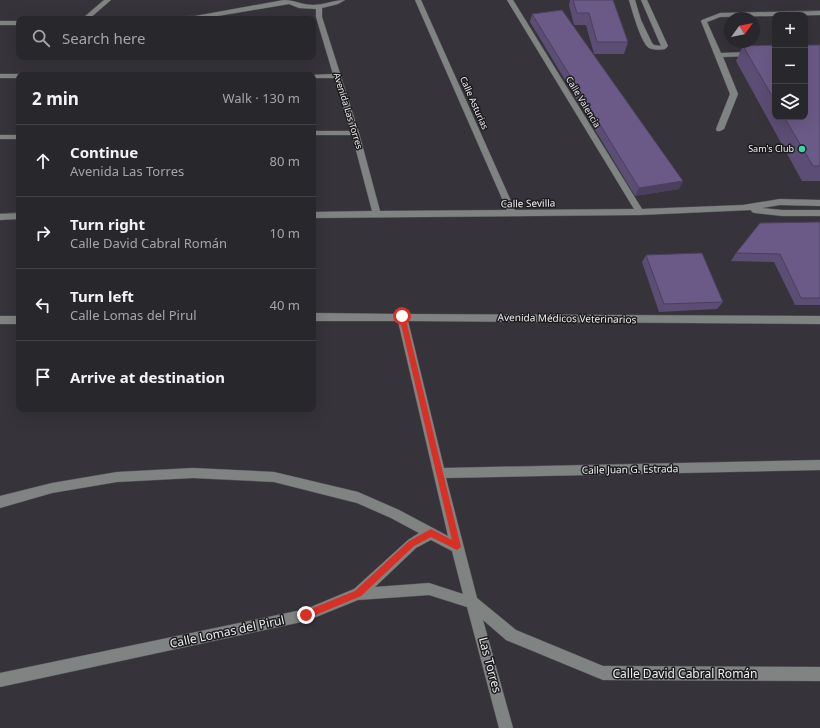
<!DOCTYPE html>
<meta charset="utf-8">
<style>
:root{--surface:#28272c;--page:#343338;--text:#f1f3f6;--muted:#a5a5a9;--line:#444448}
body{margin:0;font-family:"Noto Sans",sans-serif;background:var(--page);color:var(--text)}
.controls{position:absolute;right:12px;top:12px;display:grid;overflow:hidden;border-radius:8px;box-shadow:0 4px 16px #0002}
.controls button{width:36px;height:36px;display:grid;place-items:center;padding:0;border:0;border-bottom:1px solid var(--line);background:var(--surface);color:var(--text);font:20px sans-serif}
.compass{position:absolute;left:724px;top:12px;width:36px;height:36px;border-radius:50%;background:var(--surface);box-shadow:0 4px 16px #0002;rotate:57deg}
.stop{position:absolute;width:12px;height:12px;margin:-9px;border:3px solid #d93025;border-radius:50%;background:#fff}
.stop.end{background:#d93025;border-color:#fff;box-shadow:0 1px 4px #0008}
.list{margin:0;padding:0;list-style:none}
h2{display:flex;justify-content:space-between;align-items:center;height:52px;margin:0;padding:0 16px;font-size:17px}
h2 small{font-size:13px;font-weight:400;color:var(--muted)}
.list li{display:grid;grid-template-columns:26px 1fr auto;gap:12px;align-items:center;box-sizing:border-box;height:72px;padding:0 16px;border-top:1px solid var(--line)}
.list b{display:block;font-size:15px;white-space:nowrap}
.list p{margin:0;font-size:13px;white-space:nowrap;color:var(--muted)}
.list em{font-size:13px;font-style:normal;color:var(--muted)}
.icon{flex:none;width:22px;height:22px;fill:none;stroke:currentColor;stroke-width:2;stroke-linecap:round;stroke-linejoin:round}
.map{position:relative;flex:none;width:820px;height:728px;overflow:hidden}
.search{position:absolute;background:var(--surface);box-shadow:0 4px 16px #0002;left:16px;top:16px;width:300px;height:44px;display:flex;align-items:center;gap:10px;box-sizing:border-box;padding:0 14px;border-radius:8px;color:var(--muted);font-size:15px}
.panel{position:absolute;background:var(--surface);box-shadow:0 4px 16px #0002;left:16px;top:72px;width:300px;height:340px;border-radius:8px}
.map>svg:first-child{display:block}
</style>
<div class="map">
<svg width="820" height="728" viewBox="0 0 820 728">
<rect width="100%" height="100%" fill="#36343a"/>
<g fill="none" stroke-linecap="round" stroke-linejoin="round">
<g stroke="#545257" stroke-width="1">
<g id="minor">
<polygon points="104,0 111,0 89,19 82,19"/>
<path d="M284,0C294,0 302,5 313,5C324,5 334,0 345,0L338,4L322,8V17L359,133L380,211L507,210L415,0H421L515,210L634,209L507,0H513L642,209L743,205L780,199L820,200V206L780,205L762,208L782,210H820V216H782L755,213L752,212L751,210L640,215L313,218V212L372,211L352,135H313V131H351L334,78H313V75H310L333,74L316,17V9L299,8L289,4L200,19H163L166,17L195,16Z"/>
<path d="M629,0H635L641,20L652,43L654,45L661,46L641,0H647L668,46L665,49C661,50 653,50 649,48C641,43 632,10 629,0Z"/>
<polygon points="820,11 820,15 720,17 707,22 721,53 775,51 775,55 723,57 738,94 724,129 720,131 717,131 716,129 730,94 701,21 702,20 720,13"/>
<rect x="0" y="21" width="19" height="4"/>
<polygon points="0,74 19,74 22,75 19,75 19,78 0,78"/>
<rect x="0" y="135" width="19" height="4"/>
<polygon points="19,213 19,219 0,220 0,214"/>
<path d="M402,312L406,314L820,316V324L408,321L444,468L820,460V470L446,478L477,598L516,630L603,666L820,667V681L603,680L506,640L483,620L513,728H499L467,607L429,595L358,600L306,621L0,687V673L306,609L354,589L408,540L419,533L391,518L357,503L274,482L193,478L117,482L52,493L0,508V496L52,483L117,472L193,468L274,472L358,492L399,510L448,536L398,321H313V313L398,314ZM431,540L452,551L463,594L429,583L375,587L416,548Z"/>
<rect x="0" y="316" width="19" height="8"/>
</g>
</g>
<use href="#minor" fill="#7f8381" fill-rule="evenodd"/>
</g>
<g fill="#5c4d74">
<polygon points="570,0 613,0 628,42 624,54 594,54 586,25 574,25 569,5"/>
<polygon points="532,14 679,189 635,196 530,22"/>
<polygon points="775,45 775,117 805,117 820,45 820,181 802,181 736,61 743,46"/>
<polygon points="820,222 820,305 795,305 774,262 731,261 736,253"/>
<polygon points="646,255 723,302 717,309 659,312 642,262"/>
</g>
<polygon fill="#4b3f5e" points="683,181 679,189 635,196 639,188"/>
<g fill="#6b5a87" stroke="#4b3f5e">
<polygon points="573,0 613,0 628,42 597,42 589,13 577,13"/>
<polygon points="562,10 683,181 639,188 532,14"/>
<polygon points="775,45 775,101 743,46"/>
<polygon points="805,45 820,45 820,166 813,166 784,117 805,117"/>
<polygon points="820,222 820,298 801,298 780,254 736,253 760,223"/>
<polygon points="702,253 723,302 664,304 646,255"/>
</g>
<polygon fill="#d93025" points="402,314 405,316 461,547 457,550 431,537 414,546 361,596 306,619 303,618 302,615 303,612 355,591 409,541 431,529 452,540 399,316"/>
<circle fill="#3ad4a5" stroke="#1d1c1f" stroke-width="1.5" cx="802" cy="149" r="4"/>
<g text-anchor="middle" stroke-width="3" stroke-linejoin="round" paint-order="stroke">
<g font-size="9" fill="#efeef2" stroke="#1d1c1f">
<text transform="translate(583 102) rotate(59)" y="3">Calle Valencia</text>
<text transform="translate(474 103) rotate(66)" y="3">Calle Asturias</text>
<text transform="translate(348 111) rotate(73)" y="3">Avenida Las Torres</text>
</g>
<g font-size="9" fill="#efeef2" stroke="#1d1c1f" text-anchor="end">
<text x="794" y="152">Sam's Club</text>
</g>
<g font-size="10" fill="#efeef2" stroke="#1d1c1f">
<text transform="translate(528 203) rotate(-1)" y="4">Calle Sevilla</text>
<text transform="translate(567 318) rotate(1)" y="4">Avenida Médicos Veterinarios</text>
<text transform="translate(630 469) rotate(-1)" y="4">Calle Juan G. Estrada</text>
</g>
<g font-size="12" fill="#efeef2" stroke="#1d1c1f">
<text transform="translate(227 632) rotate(-12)" y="4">Calle Lomas del Pirul</text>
<text transform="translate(490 665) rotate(75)" y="4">Las Torres</text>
<text x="685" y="678">Calle David Cabral Román</text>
</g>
</g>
</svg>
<div class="controls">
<button>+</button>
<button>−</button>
<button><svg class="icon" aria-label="layers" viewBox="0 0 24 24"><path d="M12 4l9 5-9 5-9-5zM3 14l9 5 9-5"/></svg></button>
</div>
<svg class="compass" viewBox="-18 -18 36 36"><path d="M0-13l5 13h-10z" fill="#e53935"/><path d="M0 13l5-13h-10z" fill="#a5a5a9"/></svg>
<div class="stop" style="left:402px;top:316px"></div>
<div class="stop end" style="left:306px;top:615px"></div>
<div class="search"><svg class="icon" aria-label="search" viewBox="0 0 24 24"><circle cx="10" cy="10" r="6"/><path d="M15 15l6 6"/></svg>Search here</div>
<section class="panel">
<h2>2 min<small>Walk · 130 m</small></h2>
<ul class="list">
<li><svg class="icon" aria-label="ahead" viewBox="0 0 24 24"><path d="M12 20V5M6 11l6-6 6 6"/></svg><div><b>Continue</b><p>Avenida Las Torres</p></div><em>80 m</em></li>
<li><svg class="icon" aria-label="right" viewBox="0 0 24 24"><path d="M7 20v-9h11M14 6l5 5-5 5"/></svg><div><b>Turn right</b><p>Calle David Cabral Román</p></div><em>10 m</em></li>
<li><svg class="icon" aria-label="left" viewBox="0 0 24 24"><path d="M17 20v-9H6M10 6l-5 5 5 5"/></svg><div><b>Turn left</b><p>Calle Lomas del Pirul</p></div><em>40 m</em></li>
<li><svg class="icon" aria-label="arrive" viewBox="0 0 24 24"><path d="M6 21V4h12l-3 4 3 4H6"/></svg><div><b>Arrive at destination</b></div></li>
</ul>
</section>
</div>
